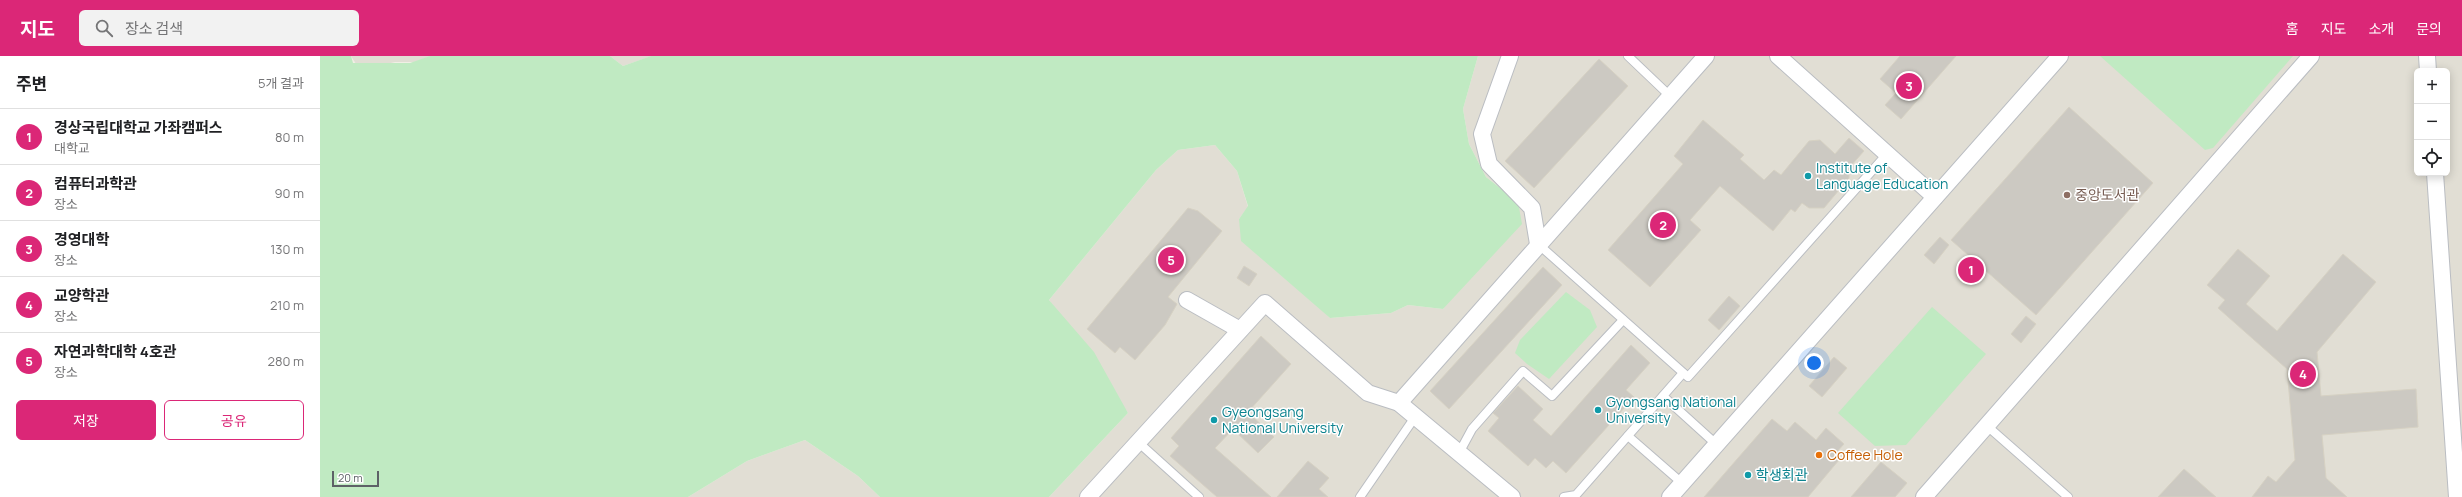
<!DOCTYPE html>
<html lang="ko">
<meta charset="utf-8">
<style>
:root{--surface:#fff;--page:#f2f2f2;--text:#202124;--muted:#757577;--line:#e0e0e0;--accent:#db2777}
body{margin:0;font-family:Manrope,"Noto Sans KR",sans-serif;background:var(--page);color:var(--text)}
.controls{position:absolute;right:12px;top:12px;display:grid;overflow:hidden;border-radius:6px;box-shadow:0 2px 10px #0003}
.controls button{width:36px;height:36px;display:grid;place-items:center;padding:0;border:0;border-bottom:1px solid var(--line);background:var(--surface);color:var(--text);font:20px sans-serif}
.scale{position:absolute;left:12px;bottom:10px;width:47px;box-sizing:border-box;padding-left:4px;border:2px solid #5d6167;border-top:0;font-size:11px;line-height:14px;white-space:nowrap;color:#5d6167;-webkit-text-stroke:3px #fff;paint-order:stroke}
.you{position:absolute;left:1494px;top:307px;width:14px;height:14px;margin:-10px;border:3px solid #fff;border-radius:50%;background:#1a73e8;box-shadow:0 0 0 6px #1a73e833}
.badge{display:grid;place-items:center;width:26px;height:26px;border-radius:50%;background:var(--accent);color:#fff;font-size:13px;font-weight:700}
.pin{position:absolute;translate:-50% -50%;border:2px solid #fff;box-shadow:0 1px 4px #0006}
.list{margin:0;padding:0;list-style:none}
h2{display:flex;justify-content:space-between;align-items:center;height:52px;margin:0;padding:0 16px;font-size:17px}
h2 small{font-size:13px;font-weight:400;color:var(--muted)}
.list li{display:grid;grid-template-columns:26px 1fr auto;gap:12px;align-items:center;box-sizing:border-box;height:56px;padding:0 16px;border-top:1px solid var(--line)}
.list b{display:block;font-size:15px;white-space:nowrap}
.list p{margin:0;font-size:13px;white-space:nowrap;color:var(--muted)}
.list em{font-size:13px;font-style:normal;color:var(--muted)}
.actions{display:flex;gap:8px;padding:12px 16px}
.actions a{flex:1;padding:9px 0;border:1px solid var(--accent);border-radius:6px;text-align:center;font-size:14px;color:var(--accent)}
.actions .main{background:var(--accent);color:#fff}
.icon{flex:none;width:22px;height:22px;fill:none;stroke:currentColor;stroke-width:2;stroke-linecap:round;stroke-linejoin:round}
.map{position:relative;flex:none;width:2142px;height:441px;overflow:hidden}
header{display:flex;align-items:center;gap:24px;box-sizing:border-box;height:56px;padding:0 20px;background:var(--accent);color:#fff}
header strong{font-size:19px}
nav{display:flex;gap:22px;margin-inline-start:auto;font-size:14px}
.search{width:280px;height:36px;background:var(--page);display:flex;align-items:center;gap:10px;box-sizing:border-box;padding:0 14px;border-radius:6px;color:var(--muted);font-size:15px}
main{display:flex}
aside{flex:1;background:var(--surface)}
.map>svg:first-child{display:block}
</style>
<header>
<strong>지도</strong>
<div class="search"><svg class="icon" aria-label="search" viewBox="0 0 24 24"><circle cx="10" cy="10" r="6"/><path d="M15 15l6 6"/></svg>장소 검색</div>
<nav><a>홈</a><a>지도</a><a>소개</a><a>문의</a></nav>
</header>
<main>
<aside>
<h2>주변<small>5개 결과</small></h2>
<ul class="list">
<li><span class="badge">1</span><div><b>경상국립대학교 가좌캠퍼스</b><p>대학교</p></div><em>80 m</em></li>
<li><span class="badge">2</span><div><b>컴퓨터과학관</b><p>장소</p></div><em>90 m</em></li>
<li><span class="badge">3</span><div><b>경영대학</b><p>장소</p></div><em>130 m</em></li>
<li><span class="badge">4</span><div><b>교양학관</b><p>장소</p></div><em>210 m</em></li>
<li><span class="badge">5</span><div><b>자연과학대학 4호관</b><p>장소</p></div><em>280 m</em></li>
</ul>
<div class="actions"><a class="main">저장</a><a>공유</a></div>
</aside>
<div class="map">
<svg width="2142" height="441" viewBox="0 0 2142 441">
<rect width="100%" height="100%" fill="#f1efe5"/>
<g fill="#e1ded4" fill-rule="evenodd">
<polygon points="31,0 111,0 95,6 75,6 40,14"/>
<polygon points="290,0 332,0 303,10"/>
<path d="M1158,0H2142V441H729L808,357L729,244L836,114L858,94L895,89L917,115L928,151L919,163L1010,262L1071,257L1088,249L1123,253L1198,146L1166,121L1149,88L1143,53ZM2097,15H2127V117H2097Z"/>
<polygon points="485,384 538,420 560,441 368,441 427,405"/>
</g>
<g fill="#c0eac2">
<polygon points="0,0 31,0 33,7 90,7 110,0 290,0 303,10 331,0 1158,0 1143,53 1149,88 1166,121 1198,146 1202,168 1123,253 1088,249 1071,257 1010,262 921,185 919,163 928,150 917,115 895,89 858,94 836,114 729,244 774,296 808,357 729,441 560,441 538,420 485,384 427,405 368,441 0,441"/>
<polygon points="1780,0 1973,0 1893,92 1885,94"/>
<polygon points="1246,236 1270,254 1277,271 1229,323 1207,308 1195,297 1200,284"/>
<polygon points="1612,251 1666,298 1586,389 1555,390 1518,357"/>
</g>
<g fill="#ccc9c2" stroke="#d6d1c3">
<polygon points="1580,0 1636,0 1581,63 1565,49 1576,37 1560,23"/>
<polygon points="1279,3 1308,30 1214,132 1185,105"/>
<polygon points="1749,51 1833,127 1716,259 1631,184"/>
<polygon points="1383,64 1424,99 1420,103 1444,124 1454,114 1461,119 1489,85 1500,84 1515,98 1529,82 1544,95 1529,112 1529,122 1504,152 1489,152 1482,147 1475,156 1471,153 1453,175 1400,130 1370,164 1381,174 1330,231 1288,194 1363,108 1354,100"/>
<polygon points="868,152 878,155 902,175 848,241 857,248 845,269 815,304 800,291 795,297 767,273"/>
<polygon points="1620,181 1629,189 1614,208 1604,199"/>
<polygon points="1918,193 1950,220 1926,248 1957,275 2023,198 2056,226 1997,296 2001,340 2096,333 2098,371 2002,379 2006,422 2027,441 1932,441 1948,420 1956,426 1975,404 1967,313 1898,252 1905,244 1887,229"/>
<polygon points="924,210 937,218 929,230 917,222"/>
<polygon points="1223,211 1242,229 1129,353 1110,335"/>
<polygon points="1409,240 1420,250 1399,274 1388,264"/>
<polygon points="1706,260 1716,268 1701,287 1691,278"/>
<polygon points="941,280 971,308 928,356 954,381 938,397 913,373 895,392 951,441 897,441 850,400 859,390 851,382"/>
<polygon points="1311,289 1330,307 1306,334 1314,341 1246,417 1233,405 1226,412 1215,402 1208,410 1168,375 1179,362 1173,357 1198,330 1223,353 1213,364 1231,380"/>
<polygon points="1514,301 1527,312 1502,341 1489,330"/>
<polygon points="1452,363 1467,375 1475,366 1496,384 1506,372 1524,388 1514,399 1519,404 1488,441 1384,441"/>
<polygon points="988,405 1009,422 999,433 1008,441 957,441"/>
<polygon points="1561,406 1587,427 1575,441 1531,441"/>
<polygon points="1864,413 1896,441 1838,441"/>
</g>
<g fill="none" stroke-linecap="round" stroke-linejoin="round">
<g stroke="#babdc2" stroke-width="10">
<g id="service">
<polyline points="1308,0 1350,40"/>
<polyline points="1218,188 1368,321 1567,98"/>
<polyline points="1343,340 1396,388"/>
<polyline points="1666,369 1748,441"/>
<polyline points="1308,380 1362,427"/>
<polyline points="818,386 879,441"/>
<polyline points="1139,397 1152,373 1203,315 1232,340 1303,264"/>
<polyline points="1040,441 1095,361"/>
<polyline points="1244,441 1256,439 1363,317"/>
</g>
</g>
<g stroke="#babdc2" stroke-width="18">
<g id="minor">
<polyline points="1190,0 1162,78 1169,108 1212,152 1218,188"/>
<polyline points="1458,0 1615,141"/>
<polyline points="2107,0 2108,15"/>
<polyline points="2115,117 2137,441"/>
<polyline points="867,244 920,274"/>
<polyline points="1079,347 1386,0"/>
<polyline points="768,441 945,247 1048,337 1079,347 1192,441"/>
<polyline points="1350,441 1740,0"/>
<polyline points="1604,441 1991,0"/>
</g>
</g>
<use href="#service" stroke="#fff" stroke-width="8"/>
<use href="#minor" stroke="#fff" stroke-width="16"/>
</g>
<g fill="#0f9aa8" stroke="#fff" stroke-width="1.5">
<circle cx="1488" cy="120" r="4"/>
<circle cx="1278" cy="354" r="4"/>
<circle cx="894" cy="364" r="4"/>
<circle cx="1428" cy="419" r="4"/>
</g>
<circle fill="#8d6e63" stroke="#fff" stroke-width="1.5" cx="1747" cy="139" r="4"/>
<circle fill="#e8710a" stroke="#fff" stroke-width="1.5" cx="1499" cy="399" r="4"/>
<g text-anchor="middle" stroke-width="3" stroke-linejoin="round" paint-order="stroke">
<g font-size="14" fill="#0d838f" stroke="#fff" text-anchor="start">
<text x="1496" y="117">Institute of<tspan x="1496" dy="16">Language Education</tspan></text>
<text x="1286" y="351">Gyongsang National<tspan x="1286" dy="16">University</tspan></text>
<text x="902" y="361">Gyeongsang<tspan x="902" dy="16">National University</tspan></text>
<text x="1436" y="424">학생회관</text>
</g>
<g font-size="14" fill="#785e54" stroke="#fff" text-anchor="start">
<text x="1755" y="144">중앙도서관</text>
</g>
<g font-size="14" fill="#c56008" stroke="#fff" text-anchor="start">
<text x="1507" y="404">Coffee Hole</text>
</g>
</g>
</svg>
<div class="controls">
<button>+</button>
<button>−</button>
<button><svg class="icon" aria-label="locate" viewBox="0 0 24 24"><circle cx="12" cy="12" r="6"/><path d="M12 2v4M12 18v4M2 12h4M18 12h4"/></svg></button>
</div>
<div class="scale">20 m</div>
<div class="you"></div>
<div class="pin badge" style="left:1651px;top:214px">1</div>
<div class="pin badge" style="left:1343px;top:169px">2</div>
<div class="pin badge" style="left:1589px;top:30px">3</div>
<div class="pin badge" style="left:1983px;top:318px">4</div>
<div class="pin badge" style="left:851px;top:204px">5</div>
</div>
</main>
